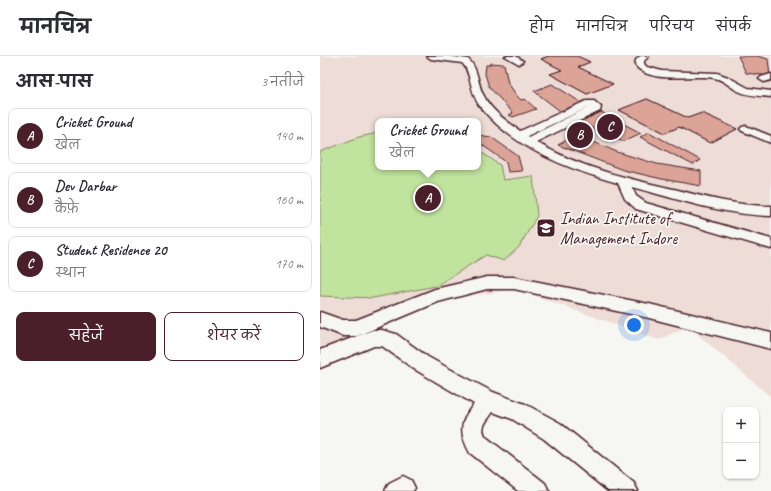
<!DOCTYPE html>
<html lang="hi">
<meta charset="utf-8">
<style>
:root{--surface:#fff;--page:#f2f2f3;--text:#2b2b33;--muted:#7c7c81;--line:#e1e1e2;--accent:#4a1f2b}
body{margin:0;font-family:Caveat,"Playpen Sans Deva",sans-serif;background:var(--page);color:var(--text)}
.controls{position:absolute;right:12px;bottom:12px;display:grid;overflow:hidden;border-radius:8px;box-shadow:0 1px 3px #0004}
.controls button{width:36px;height:36px;display:grid;place-items:center;padding:0;border:0;border-bottom:1px solid var(--line);background:var(--surface);color:var(--text);font:20px sans-serif}
.you{position:absolute;left:314px;top:269px;width:14px;height:14px;margin:-10px;border:3px solid #fff;border-radius:50%;background:#1a73e8;box-shadow:0 0 0 6px #1a73e833}
.badge{display:grid;place-items:center;width:26px;height:26px;border-radius:50%;background:var(--accent);color:#fff;font-size:13px;font-weight:700}
.pin{position:absolute;translate:-50% -50%;border:2px solid #fff;box-shadow:0 1px 4px #0006}
.popup{position:absolute;left:55px;top:62px;width:106px;height:52px;box-sizing:border-box;display:grid;place-content:center;border-radius:8px;background:var(--surface);filter:drop-shadow(0 1px 3px #0005);font-size:13px;white-space:nowrap;color:var(--muted)}
.popup b{font-size:15px;color:var(--text)}
.popup::after{content:'';position:absolute;left:50%;top:100%;margin-left:-8px;border:8px solid transparent;border-top-color:var(--surface)}
.list{margin:0;padding:0;list-style:none}
h2{display:flex;justify-content:space-between;align-items:center;height:52px;margin:0;padding:0 16px;font-size:17px}
h2 small{font-size:13px;font-weight:400;color:var(--muted)}
.list li{display:grid;grid-template-columns:26px 1fr auto;gap:12px;align-items:center;box-sizing:border-box;height:56px;margin:0 8px 8px;padding:0 8px;border:1px solid var(--line);border-radius:8px}
.list b{display:block;font-size:15px;white-space:nowrap}
.list p{margin:0;font-size:13px;white-space:nowrap;color:var(--muted)}
.list em{font-size:13px;font-style:normal;color:var(--muted)}
.actions{display:flex;gap:8px;padding:12px 16px}
.actions a{flex:1;padding:9px 0;border:1px solid var(--accent);border-radius:8px;text-align:center;font-size:14px;color:var(--accent)}
.actions .main{background:var(--accent);color:#fff}
.map{position:relative;flex:none;width:451px;height:435px;overflow:hidden}
header{display:flex;align-items:center;gap:24px;box-sizing:border-box;height:56px;padding:0 20px;background:var(--surface);border-bottom:1px solid var(--line)}
header strong{font-size:19px}
nav{display:flex;gap:22px;margin-inline-start:auto;font-size:14px}
main{display:flex}
aside{flex:1;background:var(--surface)}
.map>svg:first-child{display:block}
</style>
<header>
<strong>मानचित्र</strong>
<nav><a>होम</a><a>मानचित्र</a><a>परिचय</a><a>संपर्क</a></nav>
</header>
<main>
<aside>
<h2>आस-पास<small>3 नतीजे</small></h2>
<ul class="list">
<li><span class="badge">A</span><div><b>Cricket Ground</b><p>खेल</p></div><em>140 m</em></li>
<li><span class="badge">B</span><div><b>Dev Darbar</b><p>कैफ़े</p></div><em>160 m</em></li>
<li><span class="badge">C</span><div><b>Student Residence 20</b><p>स्थान</p></div><em>170 m</em></li>
</ul>
<div class="actions"><a class="main">सहेजें</a><a>शेयर करें</a></div>
</aside>
<div class="map">
<svg width="451" height="435" viewBox="0 0 451 435">
<rect width="100%" height="100%" fill="#f6f6f2"/>
<filter id="ink" filterUnits="userSpaceOnUse"><feTurbulence type="fractalNoise" baseFrequency=".025" numOctaves="2"/><feDisplacementMap in="SourceGraphic" scale="8" xChannelSelector="R" yChannelSelector="G"/><feConvolveMatrix kernelMatrix="1 2 1 2 8 2 1 2 1" color-interpolation-filters="sRGB"/></filter>
<g filter="url(#ink)">
<path fill="#eeddd7" fill-rule="evenodd" d="M0,0H451V341L368,270L339,284L196,233L118,244L0,296ZM58,65H158V111H58Z"/>
<polygon fill="#c0e39d" stroke="#858164" points="58,77 58,111 158,111 158,94 180,109 183,124 213,120 217,160 199,191 184,205 166,199 116,230 53,242 0,240 0,96 39,81"/>
<g fill="#dca497" stroke="#4a1f2b" fill-rule="evenodd">
<path d="M229,0H245L236,3L251,10L261,7L247,0H257L270,6L258,11L293,28L267,38L230,18L242,14L221,3ZM250,14L278,27L267,31L240,17Z"/>
<polygon points="229,0 257,0 270,6 258,11 293,28 267,38 230,18 242,14 221,3"/>
<polygon points="418,0 437,0 448,3 450,20 426,17"/>
<polygon points="170,7 184,8 188,27 197,40 201,44 205,43 216,53 193,61 189,59 193,57 169,31 165,18 166,9 170,9"/>
<polygon points="232,28 262,47 240,55 214,35"/>
<path d="M327,43L368,62L382,57L417,73L390,87L359,71L345,77L299,54ZM326,49L360,65L348,70L315,54ZM376,62L399,72L390,78L367,67Z"/>
<polygon points="327,43 368,62 382,57 417,73 390,87 359,71 345,77 299,54"/>
<polygon points="281,56 321,77 304,85 280,76 259,66"/>
<polygon points="262,75 267,78 257,83 253,80"/>
<polygon points="329,76 380,104 373,109 320,81"/>
<polygon points="158,79 171,81 198,100 202,115 188,116 186,106 158,86"/>
<polygon points="252,81 257,84 262,81 297,96 337,108 381,115 381,130 342,123 303,114 238,89"/>
</g>
<g fill="none" stroke-linecap="round" stroke-linejoin="round">
<g stroke="#4a1f2b" stroke-width="3">
<g id="minor">
<path d="M107,0H129L148,3C159,13 157,28 164,40C171,55 187,65 200,75L266,45H274L281,51L280,55L216,86C260,112 309,123 358,134C388,142 419,150 451,150V160C404,159 357,143 312,131L316,140L326,147L451,183V193L316,153L305,143L298,127C248,113 192,92 159,49C150,36 151,15 142,7L111,3ZM269,51L208,81L207,80Z"/>
<polygon points="185,0 196,0 203,5 199,8"/>
<path d="M320,0H329L324,5V8L327,11L342,15L397,17L408,21L428,32L451,35V41C440,40 428,40 418,35C410,31 403,23 394,22C372,18 330,29 315,9L316,4Z"/>
<polygon points="451,18 451,24 444,26 439,23 441,21"/>
<polygon points="426,70 451,80 451,87 422,75 420,73 422,71"/>
<polygon points="167,221 194,221 329,248 451,277 451,293 329,262 194,233 167,233 118,246 37,280 23,280 0,271 0,256 23,264 36,264 115,233"/>
<path d="M53,274H62L76,278L108,301L137,317L173,336L205,348L240,367L314,427L318,435H288L224,383L192,363L173,356C167,365 159,371 166,381L225,427L229,435H198L150,397C139,377 139,366 154,348L94,313L62,290H54L0,312V294Z"/>
<polygon points="83,420 91,424 95,432 93,435 65,435 69,427"/>
</g>
</g>
<use href="#minor" fill="#f6f6f2" fill-rule="evenodd"/>
</g>
</g>
<defs>
<g id="university-square" transform="scale(1)"><rect x="-9" y="-9" width="18" height="18" rx="4" fill="#4a1f2b" stroke="#f6f6f2"/><path d="M0-5L7-2L0 1L-7-2ZM-4 1L0 2.5L4 1V4Q0 6-4 4Z" fill="#fff"/></g>
</defs>
<g fill-rule="evenodd">
<use href="#university-square" x="226" y="172"/>
</g>
<g text-anchor="middle" stroke-width="3.5" stroke-linejoin="round" paint-order="stroke">
<g font-size="17" fill="#4a1f2b" stroke="#f6f6f2" text-anchor="start">
<text x="240" y="168">Indian Institute of<tspan x="240" dy="20">Management Indore</tspan></text>
</g>
</g>
</svg>
<div class="controls">
<button>+</button>
<button>−</button>
</div>
<div class="you"></div>
<div class="pin badge" style="left:108px;top:142px">A</div>
<div class="popup"><b>Cricket Ground</b>खेल</div>
<div class="pin badge" style="left:260px;top:79px">B</div>
<div class="pin badge" style="left:290px;top:71px">C</div>
</div>
</main>
